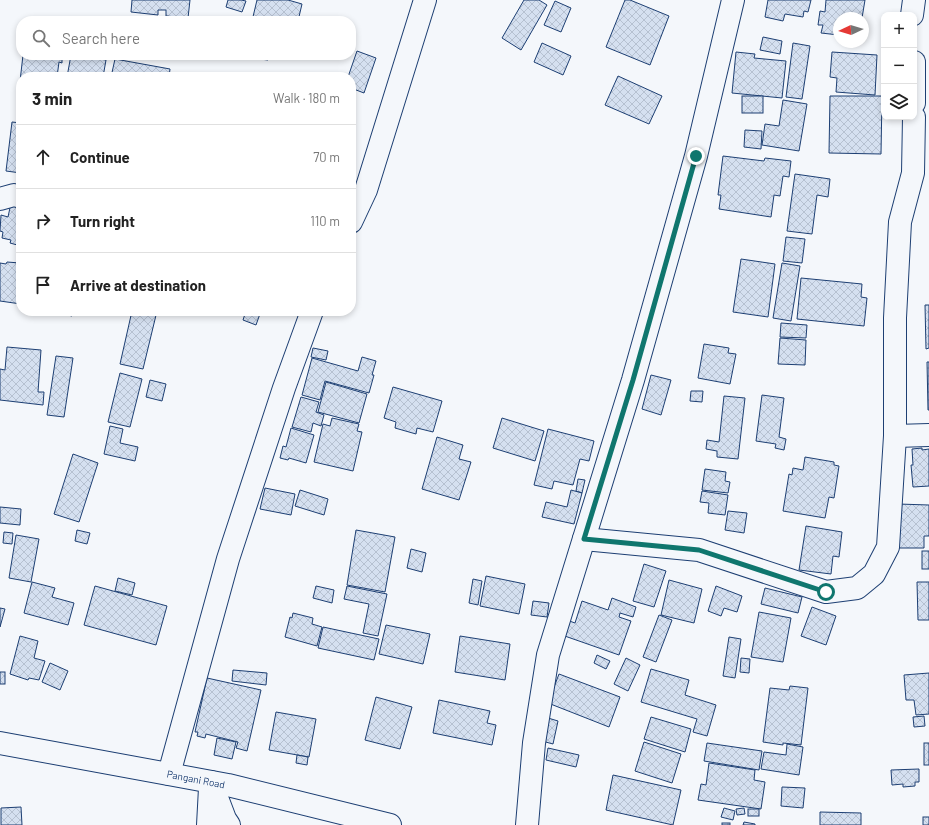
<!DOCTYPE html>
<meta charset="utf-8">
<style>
:root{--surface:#fff;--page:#f6f6f6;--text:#222;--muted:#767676;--line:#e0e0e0}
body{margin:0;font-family:Barlow,sans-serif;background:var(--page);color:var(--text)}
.controls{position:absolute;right:12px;top:12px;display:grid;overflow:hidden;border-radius:8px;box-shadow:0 2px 6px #0003}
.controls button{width:36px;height:36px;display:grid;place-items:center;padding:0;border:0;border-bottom:1px solid var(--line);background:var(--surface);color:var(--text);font:20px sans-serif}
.compass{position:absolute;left:833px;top:12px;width:36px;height:36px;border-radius:50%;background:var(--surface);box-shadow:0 2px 6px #0003;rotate:266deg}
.stop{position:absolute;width:12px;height:12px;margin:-9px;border:3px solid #0f766e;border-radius:50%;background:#fff}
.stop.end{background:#0f766e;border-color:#fff;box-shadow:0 1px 4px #0008}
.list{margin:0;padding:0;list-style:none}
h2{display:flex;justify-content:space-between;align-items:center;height:52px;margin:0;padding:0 16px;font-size:17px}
h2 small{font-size:13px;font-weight:400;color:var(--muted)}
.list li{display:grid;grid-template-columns:26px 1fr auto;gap:12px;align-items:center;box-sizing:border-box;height:64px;padding:0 16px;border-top:1px solid var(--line)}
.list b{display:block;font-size:15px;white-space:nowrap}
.list em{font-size:13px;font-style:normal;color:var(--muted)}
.icon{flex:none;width:22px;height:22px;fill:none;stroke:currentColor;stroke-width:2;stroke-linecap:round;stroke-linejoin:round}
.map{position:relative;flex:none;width:929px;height:825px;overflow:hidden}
.search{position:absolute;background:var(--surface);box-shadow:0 2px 6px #0003;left:16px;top:16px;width:340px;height:44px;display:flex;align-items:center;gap:10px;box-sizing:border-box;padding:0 14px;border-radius:16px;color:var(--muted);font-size:15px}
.panel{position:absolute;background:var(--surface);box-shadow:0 2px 6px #0003;left:16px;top:72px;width:340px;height:244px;border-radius:16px}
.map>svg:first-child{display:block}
</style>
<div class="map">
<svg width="929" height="825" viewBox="0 0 929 825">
<defs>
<pattern id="building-cross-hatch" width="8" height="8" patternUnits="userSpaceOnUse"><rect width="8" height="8" fill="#d5e0f0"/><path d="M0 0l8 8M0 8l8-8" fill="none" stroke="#b6c1d1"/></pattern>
</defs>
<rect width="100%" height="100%" fill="#f4f7fb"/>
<g fill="url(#building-cross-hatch)" stroke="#1d3f73">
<polygon points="132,0 190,0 188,18 166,16 166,10 158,10 158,15 131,12"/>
<polygon points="228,0 241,0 246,1 242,12 226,7"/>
<polygon points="257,0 288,0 302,4 298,21 285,21 277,19 276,21 252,21"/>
<polygon points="524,0 539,0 547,5 521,50 502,38"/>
<polygon points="625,0 630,0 669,16 650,65 606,47"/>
<polygon points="768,0 811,0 808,12 804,11 803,17 785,14 783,21 765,17"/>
<polygon points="826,0 865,0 862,18 839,18 839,35 821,33 823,25 818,25 820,11 825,12"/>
<polygon points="555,1 571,8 561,32 544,25"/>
<polygon points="763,37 782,41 780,54 760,50"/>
<polygon points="542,43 571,56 563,75 534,62"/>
<polygon points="793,43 810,46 802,99 786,97"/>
<polygon points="357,51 376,58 364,93 351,88 351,77 348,77"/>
<polygon points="736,52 755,54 754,58 786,61 782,98 732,93"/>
<polygon points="832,52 877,55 875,95 836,92 837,78 830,77"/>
<polygon points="23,55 62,55 62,63 59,62 57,77 21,77 21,90 19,90"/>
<polygon points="71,55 106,60 103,77 67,77"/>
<polygon points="261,55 269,55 268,60 260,59"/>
<polygon points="115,59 170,69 169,77 111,77"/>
<polygon points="618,76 662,96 649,124 605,105"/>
<rect x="742" y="96" width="21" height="17"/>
<polygon points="830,96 882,96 881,154 829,153"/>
<polygon points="783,100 807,104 799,151 762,145 765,124 779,126"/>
<polygon points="12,122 21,123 21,173 6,171"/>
<polygon points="745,130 762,131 761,149 744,147"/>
<polygon points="723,156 764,161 765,158 791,161 789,177 783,176 780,196 774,195 771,217 719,209 721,195 718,195"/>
<polygon points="795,174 830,179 828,197 817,195 812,234 787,231"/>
<polygon points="11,203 21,205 21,246 10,243 11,240 2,238 3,232 0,231 1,215 8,217"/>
<polygon points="786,237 805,239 802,263 783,261"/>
<polygon points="741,259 775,264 768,317 733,312"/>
<polygon points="7,262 20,263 21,304 0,301 0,263 6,264"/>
<polygon points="782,263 800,266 791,321 773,318"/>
<polygon points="801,278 862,284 861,297 867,298 864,326 797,319"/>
<polygon points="925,305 929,305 929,348 926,349"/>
<polygon points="51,311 73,311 72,316"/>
<polygon points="132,311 157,311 143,369 120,364"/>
<polygon points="198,311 215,311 214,314"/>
<polygon points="246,311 261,311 256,325 243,320"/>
<polygon points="781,323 807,325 806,338 780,337"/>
<polygon points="780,338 806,340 805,365 778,364"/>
<polygon points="704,344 729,348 728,353 736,354 730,384 698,378"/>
<polygon points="7,347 41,350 38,392 44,392 43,405 0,400 0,369 5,370"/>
<polygon points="313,348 328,351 326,360 311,357"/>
<polygon points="56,356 73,358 64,417 47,415"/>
<polygon points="362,357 376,361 372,375 374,375 369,393 325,381 320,400 302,395 312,358 358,371"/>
<polygon points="927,362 929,362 929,410 928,410"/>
<polygon points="120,373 142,379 130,427 108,422"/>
<polygon points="651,375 671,380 661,415 642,409"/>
<polygon points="150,380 166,384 162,401 146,397"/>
<polygon points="326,382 367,394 359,423 318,412"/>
<polygon points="393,387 442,401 433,432 417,428 416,434 395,428 396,422 384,418"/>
<polygon points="691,391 703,391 702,402 690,401"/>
<polygon points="762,395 784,398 779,437 786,439 784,450 775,448 776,444 756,441"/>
<polygon points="724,396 745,398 738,459 717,457 717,451 706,449 707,440 719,442"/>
<polygon points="301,397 319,402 316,412 324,415 321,426 313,423 311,432 292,427"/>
<polygon points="332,418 359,424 357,431 362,432 353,471 314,462 323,424 330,426"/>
<polygon points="502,418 544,431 535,461 493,448"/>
<polygon points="110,426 123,429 120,443 138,447 135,461 104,454"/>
<polygon points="291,428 314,435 306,463 289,458 288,460 280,458 283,446 286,447"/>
<polygon points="548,429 594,441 589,461 580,459 573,485 554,481 552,489 534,485"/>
<polygon points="437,437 463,445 459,459 471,462 459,500 422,489"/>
<polygon points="922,448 922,450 929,449 929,486 913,487 911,465 913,465 912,449"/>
<polygon points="73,454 98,463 79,522 54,514"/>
<polygon points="805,457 834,462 834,465 839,466 834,498 829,497 825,518 783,511 789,474 792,475 793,468 803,470"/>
<polygon points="705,469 726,472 725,481 730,482 728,493 702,490"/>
<polygon points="578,479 585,480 582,493 576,491"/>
<polygon points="265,488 295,494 291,515 260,509"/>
<polygon points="300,490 328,499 324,515 295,506"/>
<polygon points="571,490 582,493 574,524 542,517 546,502 567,507"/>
<polygon points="702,491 728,495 725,515 708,513 709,503 700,502"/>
<polygon points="898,504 929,505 929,536 924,536 924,548 897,548"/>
<polygon points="0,507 21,509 20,525 0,523"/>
<polygon points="728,511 747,513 744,533 725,530"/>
<polygon points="806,526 842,532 839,557 833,556 831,574 799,570"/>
<polygon points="77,530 90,533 87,544 75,541"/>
<polygon points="356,530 395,537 385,592 347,585"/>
<polygon points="4,532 13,533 12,544 3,543"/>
<polygon points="16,535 39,539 31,582 9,578"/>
<polygon points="411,549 426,553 422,572 407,568"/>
<rect x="922" y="551" width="7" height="18"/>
<polygon points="644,564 666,571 654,607 633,601"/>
<polygon points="486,576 525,584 519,614 480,606"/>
<polygon points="118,578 135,583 132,595 115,591"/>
<polygon points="473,579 482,581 478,605 469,603"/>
<polygon points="669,580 702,589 694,623 661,615"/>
<polygon points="32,582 55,588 52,597 74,603 68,625 24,613"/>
<polygon points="917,582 929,582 929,620 918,620"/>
<polygon points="95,586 167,606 156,645 84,625"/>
<polygon points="316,586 334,590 332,603 313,598"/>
<polygon points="347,586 387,594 378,636 363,633 369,604 344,599"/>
<polygon points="716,586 742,596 737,612 724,608 721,616 708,611"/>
<polygon points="765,588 802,597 798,613 761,604"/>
<polygon points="612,598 636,607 633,617 620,613 619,617 631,621 619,655 559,634 564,619 575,623 582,601 608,610"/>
<polygon points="533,601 549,603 547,617 531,615"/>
<polygon points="812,607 836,616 826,645 801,636"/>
<polygon points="0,608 5,609 0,627"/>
<polygon points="759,612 791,618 783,662 751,657"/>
<polygon points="293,613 313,618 312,624 322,627 317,646 285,637 290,617 292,618"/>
<polygon points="659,615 672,620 656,662 643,657"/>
<polygon points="386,625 430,634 423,664 379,654"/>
<polygon points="323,627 379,639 374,660 318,648"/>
<polygon points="20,636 38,641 34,658 45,661 39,680 29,678 28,680 10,674"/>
<polygon points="460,636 510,644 505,680 455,672"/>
<polygon points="729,637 741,639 735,678 723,676"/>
<polygon points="597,655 610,661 606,669 594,663"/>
<polygon points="626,658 640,665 628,691 614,684"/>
<polygon points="741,658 750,659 749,673 740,672"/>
<polygon points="50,663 68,671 60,690 42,682"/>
<polygon points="651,669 689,680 685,695 716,705 707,736 693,732 697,719 641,702"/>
<polygon points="233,670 267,673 266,685 232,681"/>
<rect x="0" y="672" width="5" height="12"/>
<polygon points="929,673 929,714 916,715 914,700 906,700 904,675"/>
<polygon points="559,674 620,697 609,727 548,703"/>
<polygon points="207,678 261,690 247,751 236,748 238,742 206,734 205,738 197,736 198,732 195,732"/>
<polygon points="790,686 808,688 801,745 783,743 783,745 763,742 770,688 789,690"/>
<polygon points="376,697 412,707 400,749 365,740"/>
<polygon points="439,700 490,711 487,723 496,725 492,745 433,733"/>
<polygon points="276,712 316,719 309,757 269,750"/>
<polygon points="924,716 925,726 914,727 913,717"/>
<polygon points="651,717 691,729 685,752 644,739"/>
<polygon points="548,718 558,721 553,744 542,741"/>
<polygon points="217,738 236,742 232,759 214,755"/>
<polygon points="644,742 681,754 672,783 635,771"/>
<polygon points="707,743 762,751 759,770 704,761"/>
<rect x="924" y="743" width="5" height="22"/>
<polygon points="787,744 803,747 799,775 761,769 764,752 786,755"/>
<polygon points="548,748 579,755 576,767 546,760"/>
<polygon points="297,755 308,757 307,765 296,763"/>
<polygon points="709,763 755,770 754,780 765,782 761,809 698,800 701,784 706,785"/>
<polygon points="919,769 919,782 915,782 915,786 903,787 903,784 892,785 891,770"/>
<polygon points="613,775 681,790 673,825 606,810"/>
<polygon points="782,787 805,788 803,808 781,806"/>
<polygon points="21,807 22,825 1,825 1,808"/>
<polygon points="724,808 735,811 733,820 721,817"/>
<polygon points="744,808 745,814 737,815 736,809"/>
<rect x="748" y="809" width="11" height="7"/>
<polygon points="820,812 861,813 861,825 820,825"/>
<rect x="923" y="817" width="6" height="8"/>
<polygon points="744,822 755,824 755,825 743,825"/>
<rect x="722" y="823" width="8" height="2"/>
</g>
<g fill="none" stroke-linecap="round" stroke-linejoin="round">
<g stroke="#1d3f73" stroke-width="24">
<g id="street">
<polyline points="912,15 914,0"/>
<polyline points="914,62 914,103"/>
<polyline points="0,199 14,195 21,197"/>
<polyline points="351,222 366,190 425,0"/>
<polyline points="895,436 929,435"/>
<polyline points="584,539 699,550 826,592 857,588 874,574 888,547 895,436 895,318 900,222 913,173 914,117"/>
<polyline points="169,774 228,559 284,388 312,311"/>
<polyline points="211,782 225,819 229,825"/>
<polyline points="208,825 210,788"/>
<polyline points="527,825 534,743 548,655 633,380 696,156 733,0"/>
</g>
</g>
<g stroke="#1d3f73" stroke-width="24">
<polyline id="secondary" points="0,743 228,785 390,825"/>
</g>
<use href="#street" stroke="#f4f7fb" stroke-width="22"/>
<use href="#secondary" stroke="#f4f7fb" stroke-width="22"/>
</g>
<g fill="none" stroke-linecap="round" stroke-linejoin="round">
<polyline stroke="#0f766e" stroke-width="5" points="696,156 633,380 584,539 699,550 826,592"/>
</g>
<g text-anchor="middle" stroke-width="3" stroke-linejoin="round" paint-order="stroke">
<g font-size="10" fill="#1d3f73" stroke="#f4f7fb">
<text transform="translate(196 779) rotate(11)" y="4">Pangani Road</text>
</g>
</g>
</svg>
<div class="controls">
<button>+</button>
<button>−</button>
<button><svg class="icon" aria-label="layers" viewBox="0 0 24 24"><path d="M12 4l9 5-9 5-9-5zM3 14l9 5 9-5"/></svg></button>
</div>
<svg class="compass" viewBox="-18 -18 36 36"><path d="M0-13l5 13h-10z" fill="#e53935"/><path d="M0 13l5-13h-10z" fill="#767676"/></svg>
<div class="stop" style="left:826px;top:592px"></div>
<div class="stop end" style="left:696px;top:156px"></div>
<div class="search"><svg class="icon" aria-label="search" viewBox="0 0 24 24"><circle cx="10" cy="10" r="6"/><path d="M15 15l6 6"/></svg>Search here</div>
<section class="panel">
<h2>3 min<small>Walk · 180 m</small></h2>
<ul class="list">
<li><svg class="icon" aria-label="ahead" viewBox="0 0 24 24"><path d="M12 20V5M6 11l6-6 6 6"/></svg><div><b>Continue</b></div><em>70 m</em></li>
<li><svg class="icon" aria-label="right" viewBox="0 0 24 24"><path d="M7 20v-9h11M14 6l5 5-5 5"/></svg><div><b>Turn right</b></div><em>110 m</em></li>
<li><svg class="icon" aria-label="arrive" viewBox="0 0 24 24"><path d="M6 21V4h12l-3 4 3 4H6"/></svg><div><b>Arrive at destination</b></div></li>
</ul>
</section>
</div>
